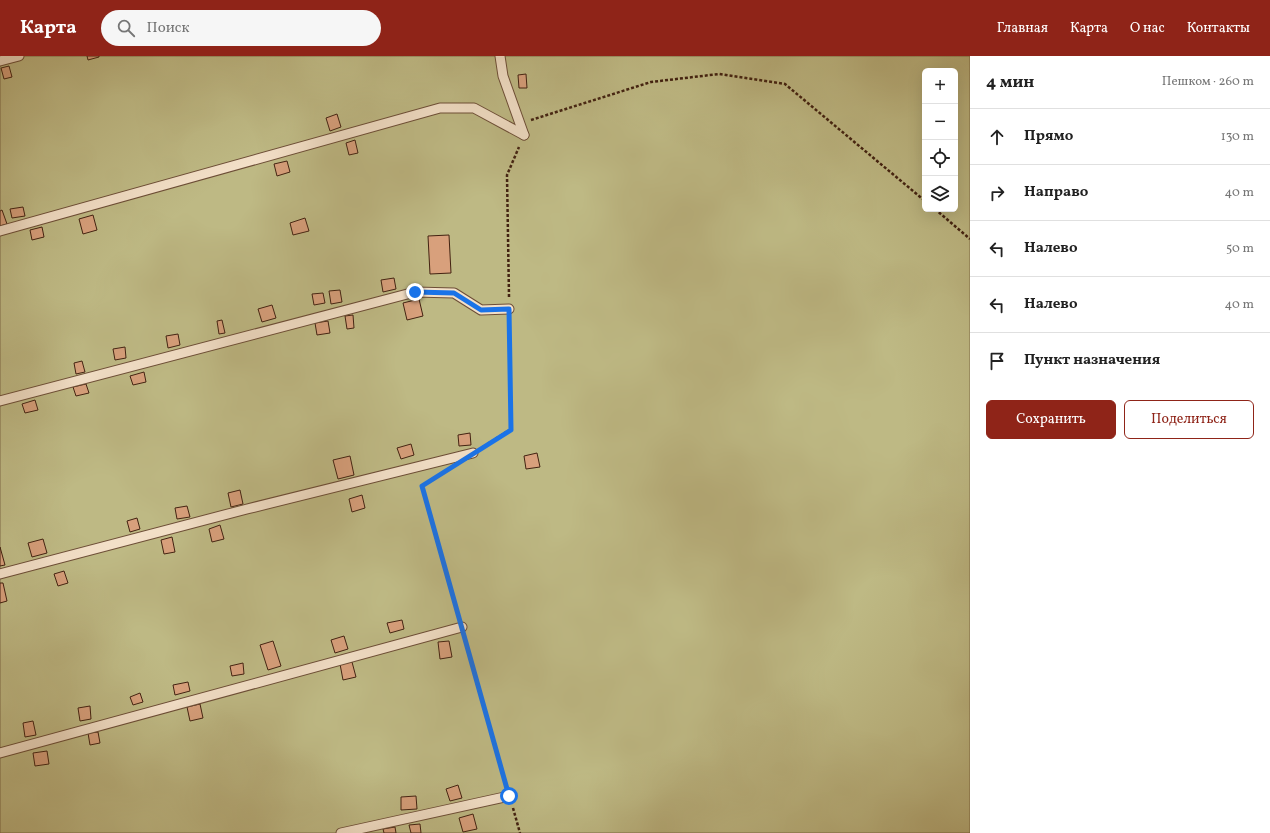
<!DOCTYPE html>
<html lang="ru">
<meta charset="utf-8">
<style>
:root{--surface:#fff;--page:#f6f6f6;--text:#222;--muted:#767676;--line:#e0e0e0;--accent:#8f2418}
body{margin:0;font-family:Vollkorn,serif;background:var(--page);color:var(--text)}
.controls{position:absolute;right:12px;top:12px;display:grid;overflow:hidden;border-radius:6px;box-shadow:0 4px 16px #0002}
.controls button{width:36px;height:36px;display:grid;place-items:center;padding:0;border:0;border-bottom:1px solid var(--line);background:var(--surface);color:var(--text);font:20px sans-serif}
.stop{position:absolute;width:12px;height:12px;margin:-9px;border:3px solid #1a73e8;border-radius:50%;background:#fff}
.stop.end{background:#1a73e8;border-color:#fff;box-shadow:0 1px 4px #0008}
.list{margin:0;padding:0;list-style:none}
h2{display:flex;justify-content:space-between;align-items:center;height:52px;margin:0;padding:0 16px;font-size:17px}
h2 small{font-size:13px;font-weight:400;color:var(--muted)}
.list li{display:grid;grid-template-columns:26px 1fr auto;gap:12px;align-items:center;box-sizing:border-box;height:56px;padding:0 16px;border-top:1px solid var(--line)}
.list b{display:block;font-size:15px;white-space:nowrap}
.list em{font-size:13px;font-style:normal;color:var(--muted)}
.actions{display:flex;gap:8px;padding:12px 16px}
.actions a{flex:1;padding:9px 0;border:1px solid var(--accent);border-radius:6px;text-align:center;font-size:14px;color:var(--accent)}
.actions .main{background:var(--accent);color:#fff}
.icon{flex:none;width:22px;height:22px;fill:none;stroke:currentColor;stroke-width:2;stroke-linecap:round;stroke-linejoin:round}
.map{position:relative;flex:none;width:970px;height:777px;overflow:hidden}
header{display:flex;align-items:center;gap:24px;box-sizing:border-box;height:56px;padding:0 20px;background:var(--accent);color:#fff}
header strong{font-size:19px}
nav{display:flex;gap:22px;margin-inline-start:auto;font-size:14px}
.search{width:280px;height:36px;background:var(--page);display:flex;align-items:center;gap:10px;box-sizing:border-box;padding:0 14px;border-radius:22px;color:var(--muted);font-size:15px}
main{display:flex}
aside{flex:1;background:var(--surface)}
.map>svg:first-child{display:block}
</style>
<header>
<strong>Карта</strong>
<div class="search"><svg class="icon" aria-label="search" viewBox="0 0 24 24"><circle cx="10" cy="10" r="6"/><path d="M15 15l6 6"/></svg>Поиск</div>
<nav><a>Главная</a><a>Карта</a><a>О нас</a><a>Контакты</a></nav>
</header>
<main>
<div class="map">
<svg width="970" height="777" viewBox="0 0 970 777">
<rect width="100%" height="100%" fill="#edd0aa"/>
<filter id="stains"><feTurbulence type="fractalNoise" baseFrequency=".005" numOctaves="4"/><feColorMatrix values="0 0 0 0 .2 0 0 0 0 .09 0 0 0 0 .02 0 0 0 .5 -.17"/></filter>
<radialGradient id="worn" r=".72"><stop offset=".6" stop-color="#630" stop-opacity="0"/><stop offset="1" stop-color="#630" stop-opacity=".3"/></radialGradient>
<path fill="#beb984" stroke="#806e4a" fill-rule="evenodd" d="M0,0H970V777H0ZM925,15H955V153H925Z"/>
<g fill="#d8a07c" stroke="#422211">
<polygon points="87,0 99,0 99,1 88,4"/>
<polygon points="9,10 12,21 4,23 1,12"/>
<polygon points="526,18 527,32 519,32 518,19"/>
<polygon points="337,58 341,71 330,75 326,62"/>
<polygon points="355,84 358,97 349,99 346,87"/>
<polygon points="287,105 290,116 277,120 274,108"/>
<polygon points="23,151 25,160 12,162 10,153"/>
<polygon points="2,154 7,168 0,170 0,155"/>
<polygon points="93,159 97,174 83,178 79,163"/>
<polygon points="305,162 309,175 293,179 290,167"/>
<polygon points="42,171 44,181 32,184 30,174"/>
<polygon points="449,179 451,217 430,218 428,180"/>
<polygon points="394,222 396,233 383,236 381,224"/>
<polygon points="340,234 342,246 331,248 329,235"/>
<polygon points="323,237 325,247 314,249 312,238"/>
<polygon points="419,243 423,260 407,264 403,247"/>
<polygon points="272,249 276,262 262,266 258,253"/>
<polygon points="353,259 354,272 347,273 345,260"/>
<polygon points="222,264 225,277 219,278 217,265"/>
<polygon points="328,265 330,277 317,279 315,267"/>
<polygon points="178,278 180,289 168,292 166,280"/>
<polygon points="125,291 126,302 115,304 113,293"/>
<polygon points="82,305 85,316 76,318 74,307"/>
<polygon points="144,316 146,326 133,329 130,320"/>
<polygon points="86,328 89,337 76,340 73,331"/>
<polygon points="35,344 38,354 25,357 22,348"/>
<polygon points="470,377 471,389 459,390 458,379"/>
<polygon points="411,388 414,399 401,403 397,392"/>
<polygon points="537,397 540,411 526,413 524,400"/>
<polygon points="350,400 354,419 338,423 333,404"/>
<polygon points="240,434 243,448 231,451 228,437"/>
<polygon points="362,439 365,452 352,456 349,443"/>
<polygon points="187,450 190,461 177,463 175,452"/>
<polygon points="137,462 140,473 130,476 127,465"/>
<polygon points="220,469 224,483 212,486 209,473"/>
<polygon points="172,481 175,496 164,498 161,484"/>
<polygon points="43,483 47,497 32,501 28,487"/>
<polygon points="0,491 5,509 0,510"/>
<polygon points="64,515 68,527 58,530 54,518"/>
<polygon points="0,527 3,527 7,545 0,547"/>
<polygon points="402,564 404,573 390,577 387,567"/>
<polygon points="344,580 348,593 335,597 331,584"/>
<polygon points="273,585 281,610 268,614 260,589"/>
<polygon points="449,585 452,601 440,603 438,586"/>
<polygon points="352,606 356,621 343,624 340,608"/>
<polygon points="243,607 244,618 232,620 230,610"/>
<polygon points="188,626 190,635 175,639 173,629"/>
<polygon points="140,637 143,646 133,649 130,641"/>
<polygon points="200,648 203,662 190,665 187,651"/>
<polygon points="90,650 91,663 80,665 78,652"/>
<polygon points="33,665 36,679 25,681 23,667"/>
<polygon points="98,676 100,687 90,689 88,677"/>
<polygon points="47,695 49,708 35,710 33,697"/>
<polygon points="458,729 462,742 450,745 446,733"/>
<polygon points="416,740 417,753 401,754 401,741"/>
<polygon points="473,758 477,773 463,776 459,762"/>
<polygon points="420,768 421,777 411,777 409,769"/>
<polygon points="395,771 396,777 384,777 383,773"/>
</g>
<g fill="none" stroke-linecap="round" stroke-linejoin="round">
<g stroke="#6d4e37" stroke-width="11">
<g id="service">
<polyline points="500,0 503,20 524,79"/>
<polyline points="0,5 19,0"/>
<polyline points="0,175 440,52 474,52 524,79"/>
<polyline points="0,345 415,236 454,237 481,254 509,253"/>
<polyline points="0,518 247,453 473,397"/>
<polyline points="0,697 462,571"/>
<polyline points="341,777 509,740"/>
</g>
</g>
<g stroke="#422211" stroke-width="2.5" stroke-dasharray="3 2" stroke-linecap="butt">
<polyline points="531,64 651,26 719,18 785,28 925,145"/>
<polyline points="935,153 970,183"/>
<polyline points="509,241 507,119 519,91"/>
<polyline points="483,391 511,373 509,266"/>
<polyline points="438,420 422,430 458,559"/>
<polyline points="465,583 506,728"/>
<polyline points="513,752 520,777"/>
</g>
<use href="#service" stroke="#f3e0c8" stroke-width="9"/>
</g>
<g fill="none" stroke-linecap="round" stroke-linejoin="round">
<polyline stroke="#1a73e8" stroke-width="5" points="415,236 454,237 481,254 509,253 511,374 422,430 509,740"/>
</g>
<rect width="100%" height="100%" filter="url(#stains)"/>
<rect width="100%" height="100%" fill="url(#worn)"/>
</svg>
<div class="controls">
<button>+</button>
<button>−</button>
<button><svg class="icon" aria-label="locate" viewBox="0 0 24 24"><circle cx="12" cy="12" r="6"/><path d="M12 2v4M12 18v4M2 12h4M18 12h4"/></svg></button>
<button><svg class="icon" aria-label="layers" viewBox="0 0 24 24"><path d="M12 4l9 5-9 5-9-5zM3 14l9 5 9-5"/></svg></button>
</div>
<div class="stop" style="left:509px;top:740px"></div>
<div class="stop end" style="left:415px;top:236px"></div>
</div>
<aside>
<h2>4 мин<small>Пешком · 260 m</small></h2>
<ul class="list">
<li><svg class="icon" aria-label="ahead" viewBox="0 0 24 24"><path d="M12 20V5M6 11l6-6 6 6"/></svg><div><b>Прямо</b></div><em>130 m</em></li>
<li><svg class="icon" aria-label="right" viewBox="0 0 24 24"><path d="M7 20v-9h11M14 6l5 5-5 5"/></svg><div><b>Направо</b></div><em>40 m</em></li>
<li><svg class="icon" aria-label="left" viewBox="0 0 24 24"><path d="M17 20v-9H6M10 6l-5 5 5 5"/></svg><div><b>Налево</b></div><em>50 m</em></li>
<li><svg class="icon" aria-label="left" viewBox="0 0 24 24"><path d="M17 20v-9H6M10 6l-5 5 5 5"/></svg><div><b>Налево</b></div><em>40 m</em></li>
<li><svg class="icon" aria-label="arrive" viewBox="0 0 24 24"><path d="M6 21V4h12l-3 4 3 4H6"/></svg><div><b>Пункт назначения</b></div></li>
</ul>
<div class="actions"><a class="main">Сохранить</a><a>Поделиться</a></div>
</aside>
</main>
